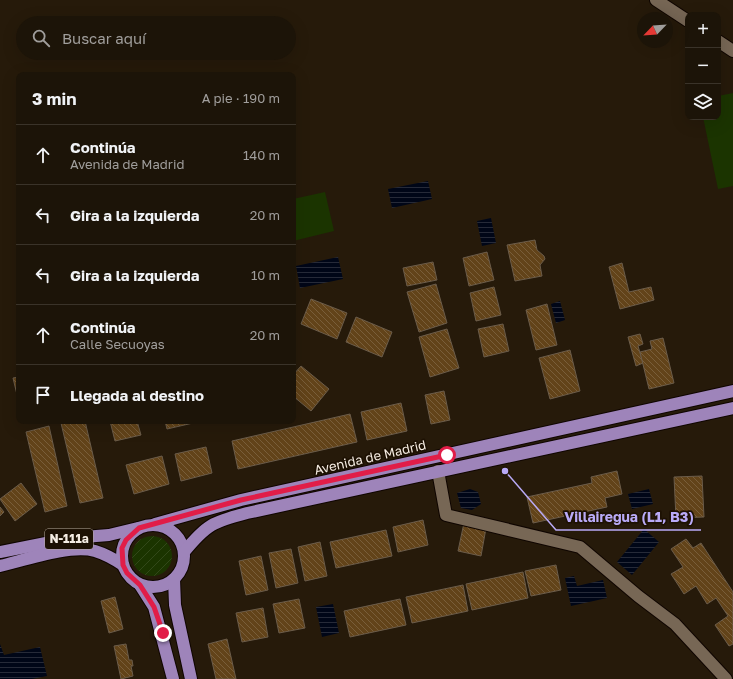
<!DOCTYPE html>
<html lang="es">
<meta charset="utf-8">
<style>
:root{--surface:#1c1408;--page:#251d12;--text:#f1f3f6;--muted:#a09e9c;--line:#3a3329}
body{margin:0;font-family:"Golos Text",sans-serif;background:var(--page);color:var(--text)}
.controls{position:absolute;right:12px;top:12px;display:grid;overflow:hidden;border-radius:8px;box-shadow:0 4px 16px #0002}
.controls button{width:36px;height:36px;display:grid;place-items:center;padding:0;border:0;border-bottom:1px solid var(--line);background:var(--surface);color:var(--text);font:20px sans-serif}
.compass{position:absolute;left:637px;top:12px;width:36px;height:36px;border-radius:50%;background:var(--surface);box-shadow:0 4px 16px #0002;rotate:245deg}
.stop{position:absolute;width:12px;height:12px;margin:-9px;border:3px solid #e11d48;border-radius:50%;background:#fff}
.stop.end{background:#e11d48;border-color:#fff;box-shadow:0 1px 4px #0008}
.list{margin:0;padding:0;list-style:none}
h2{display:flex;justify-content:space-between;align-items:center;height:52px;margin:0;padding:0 16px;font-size:17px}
h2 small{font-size:13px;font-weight:400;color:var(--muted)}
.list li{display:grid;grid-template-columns:26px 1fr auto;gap:12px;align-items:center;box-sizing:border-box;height:60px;padding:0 16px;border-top:1px solid var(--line)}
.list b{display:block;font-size:15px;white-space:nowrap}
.list p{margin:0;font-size:13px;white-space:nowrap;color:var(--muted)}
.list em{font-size:13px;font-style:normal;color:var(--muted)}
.icon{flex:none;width:22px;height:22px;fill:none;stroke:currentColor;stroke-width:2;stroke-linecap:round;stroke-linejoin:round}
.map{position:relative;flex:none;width:733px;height:679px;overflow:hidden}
.search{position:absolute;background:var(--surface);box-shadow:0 4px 16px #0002;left:16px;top:16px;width:280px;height:44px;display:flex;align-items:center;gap:10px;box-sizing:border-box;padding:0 14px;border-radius:22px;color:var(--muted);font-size:15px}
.panel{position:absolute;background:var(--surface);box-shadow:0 4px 16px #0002;left:16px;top:72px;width:280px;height:352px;border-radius:8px}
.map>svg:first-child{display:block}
</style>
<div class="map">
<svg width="733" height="679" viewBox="0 0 733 679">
<defs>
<pattern id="garden-furrows" width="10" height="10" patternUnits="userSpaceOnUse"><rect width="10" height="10" fill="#1b3400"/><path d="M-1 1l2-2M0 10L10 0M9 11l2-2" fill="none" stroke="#324819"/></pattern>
<pattern id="water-rules" width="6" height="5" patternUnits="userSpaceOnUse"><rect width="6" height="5" fill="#000617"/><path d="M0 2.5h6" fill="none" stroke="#262a38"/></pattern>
<pattern id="building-back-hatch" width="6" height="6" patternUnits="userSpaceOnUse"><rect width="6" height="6" fill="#624319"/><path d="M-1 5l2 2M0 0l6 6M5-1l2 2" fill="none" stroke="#795e3a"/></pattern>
</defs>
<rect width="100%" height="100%" fill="#261a0a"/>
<circle fill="url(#garden-furrows)" cx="152" cy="556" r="20"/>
<g fill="#1b3400">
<polygon points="733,93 733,186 718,189 703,117 718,117 718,96"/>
<polygon points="325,192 334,231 293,241 293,199"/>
</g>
<g fill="url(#water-rules)">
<polygon points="428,181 432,199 392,208 388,189"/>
<polygon points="491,218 496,243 482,246 477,221"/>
<polygon points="338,257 343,279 300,288 296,266"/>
<polygon points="560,301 565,320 556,323 551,304"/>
<polygon points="470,489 478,492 481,504 472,510 461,508 457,493"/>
<polygon points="649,489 653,504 632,509 628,494"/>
<polygon points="644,529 659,542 632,575 617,562"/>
<polygon points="574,576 577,586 603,580 607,598 571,606 565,578"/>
<polygon points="333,604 339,633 322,637 316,607"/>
<polygon points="0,644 4,655 40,647 47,676 32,679 0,679"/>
</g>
<g fill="url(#building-back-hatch)" stroke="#6b5c4a">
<polygon points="535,240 537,250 544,256 545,259 540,265 542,276 515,281 507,245"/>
<polygon points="487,252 494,280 469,286 463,258"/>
<polygon points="433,262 437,280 407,286 403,268"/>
<polygon points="622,263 629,292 651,287 654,300 620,309 609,267"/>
<polygon points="436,284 447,323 419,332 407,292"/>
<polygon points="494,287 501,315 476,321 470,293"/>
<polygon points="311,299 347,313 337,339 301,324"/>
<polygon points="547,304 557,345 536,350 526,310"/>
<polygon points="356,317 392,332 382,357 346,342"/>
<polygon points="503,324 509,351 484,357 478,329"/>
<polygon points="447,329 459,368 430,377 419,337"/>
<polygon points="640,334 643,344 638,346 643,363 636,366 628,337"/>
<polygon points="663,338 674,383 649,389 640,352 652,349 650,341"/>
<polygon points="570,350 580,391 550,399 539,358"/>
<polygon points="301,366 329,389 311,411 293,396 293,375"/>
<polygon points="19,377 19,403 13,378"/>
<polygon points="444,391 450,420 431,424 425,395"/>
<polygon points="401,403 407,431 367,440 361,412"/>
<polygon points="350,414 357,442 238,469 232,441"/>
<polygon points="71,421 85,421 103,498 80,503 61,423"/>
<polygon points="110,421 137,421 141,435 115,441"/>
<polygon points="165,421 192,421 193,423 167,429"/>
<polygon points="49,426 67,506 45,512 26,432"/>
<polygon points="206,447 212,473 181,481 175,454"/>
<polygon points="162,456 169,484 134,494 126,465"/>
<polygon points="617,471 622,494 605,498 607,507 533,523 527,497 592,483 591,477"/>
<polygon points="702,476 704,517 676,518 674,477"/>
<polygon points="21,483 37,504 15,521 0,499"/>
<polygon points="0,507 4,512 0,516"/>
<polygon points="423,520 428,545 398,552 393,527"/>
<polygon points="464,523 486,528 481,556 458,551"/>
<polygon points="386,530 392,556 336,568 330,542"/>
<polygon points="686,539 693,548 701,543 733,592 733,644 729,646 715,625 728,616 716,598 707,604 696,586 684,594 671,574 683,567 671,549"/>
<polygon points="320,542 327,576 305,581 298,547"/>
<polygon points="291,549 298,583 276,588 269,553"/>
<polygon points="261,556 268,590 246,595 239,561"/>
<polygon points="556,565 561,590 531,596 525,571"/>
<polygon points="523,572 528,598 472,610 466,584"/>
<polygon points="463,585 468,611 412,623 406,597"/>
<polygon points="115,597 123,629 109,633 101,601"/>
<polygon points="299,599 305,628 279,633 273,604"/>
<polygon points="400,599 406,625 350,637 344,611"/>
<polygon points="263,608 268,637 242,642 236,613"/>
<polygon points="227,639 236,679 216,679 208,644"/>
<polygon points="126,644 129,660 132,660 133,666 131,666 133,676 121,679 114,646"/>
</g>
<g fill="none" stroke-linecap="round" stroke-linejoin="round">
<g stroke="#0f0500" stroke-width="14">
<g id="minor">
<polyline points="656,0 688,21"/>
<polyline points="718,41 733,51"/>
<polyline points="438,471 446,515 580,547 638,596 675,624 726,679"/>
</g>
</g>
<g stroke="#0f0500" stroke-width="14">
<g id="major">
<polyline points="155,524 241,500 733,391"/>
<circle cx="153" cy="556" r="31"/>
<polyline points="0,552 71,538 109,535 138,528"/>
<path d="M184,552C207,524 213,522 247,513L733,408"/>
<path d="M0,566C25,560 71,544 95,551C105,554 114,559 123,565"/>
<polyline points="174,579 175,605 191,679"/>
<polyline points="140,585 154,607 173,679"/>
</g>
</g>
<use href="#minor" stroke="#776755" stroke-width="12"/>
<use href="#major" stroke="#9e84ba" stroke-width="12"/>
</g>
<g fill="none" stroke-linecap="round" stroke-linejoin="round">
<polyline stroke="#e11d48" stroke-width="5" points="163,633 154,607 140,585 127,573 123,565 122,548 126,540 139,528 241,500 447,455"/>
</g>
<g text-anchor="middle" stroke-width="3.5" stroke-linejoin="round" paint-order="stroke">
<rect fill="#1d1103" stroke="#b4aa9f" stroke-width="1" x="45" y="529" width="48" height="20" rx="3"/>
<g font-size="12" font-weight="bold" fill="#f5ece2">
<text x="69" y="543">N-111a</text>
</g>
<g font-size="13" fill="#f5ece2" stroke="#1d1103">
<text transform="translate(370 457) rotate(-13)" y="5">Avenida de Madrid</text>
</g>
</g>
<path fill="none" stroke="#b9aaf7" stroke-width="1.5" d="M505 471L556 530H701"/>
<circle fill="#b9aaf7" stroke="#1d1103" stroke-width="1.5" cx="505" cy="471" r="4"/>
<g font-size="14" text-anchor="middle" font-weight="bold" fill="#b9aaf7" stroke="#1d1103" stroke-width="3.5" stroke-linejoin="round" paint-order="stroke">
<text x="629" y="522">Villairegua (L1, B3)</text>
</g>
</svg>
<div class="controls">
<button>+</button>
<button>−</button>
<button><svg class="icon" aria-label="layers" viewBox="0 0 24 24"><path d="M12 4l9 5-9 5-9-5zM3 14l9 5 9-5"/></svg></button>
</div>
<svg class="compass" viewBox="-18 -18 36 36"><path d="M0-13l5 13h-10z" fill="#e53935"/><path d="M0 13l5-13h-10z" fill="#a09e9c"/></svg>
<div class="stop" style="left:447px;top:455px"></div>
<div class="stop end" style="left:163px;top:633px"></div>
<div class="search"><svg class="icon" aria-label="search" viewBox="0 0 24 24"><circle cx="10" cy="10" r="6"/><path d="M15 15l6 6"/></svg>Buscar aquí</div>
<section class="panel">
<h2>3 min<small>A pie · 190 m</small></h2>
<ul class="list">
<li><svg class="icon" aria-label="ahead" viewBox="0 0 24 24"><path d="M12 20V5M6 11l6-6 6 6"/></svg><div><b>Continúa</b><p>Avenida de Madrid</p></div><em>140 m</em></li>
<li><svg class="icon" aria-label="left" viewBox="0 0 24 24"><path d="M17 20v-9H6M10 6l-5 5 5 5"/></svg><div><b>Gira a la izquierda</b></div><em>20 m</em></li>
<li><svg class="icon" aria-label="left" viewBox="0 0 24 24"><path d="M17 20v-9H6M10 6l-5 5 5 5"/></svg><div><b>Gira a la izquierda</b></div><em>10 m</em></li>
<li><svg class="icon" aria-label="ahead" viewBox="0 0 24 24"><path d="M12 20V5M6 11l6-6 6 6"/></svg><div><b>Continúa</b><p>Calle Secuoyas</p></div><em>20 m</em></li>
<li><svg class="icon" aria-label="arrive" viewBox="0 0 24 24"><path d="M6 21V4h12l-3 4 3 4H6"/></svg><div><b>Llegada al destino</b></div></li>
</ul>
</section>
</div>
